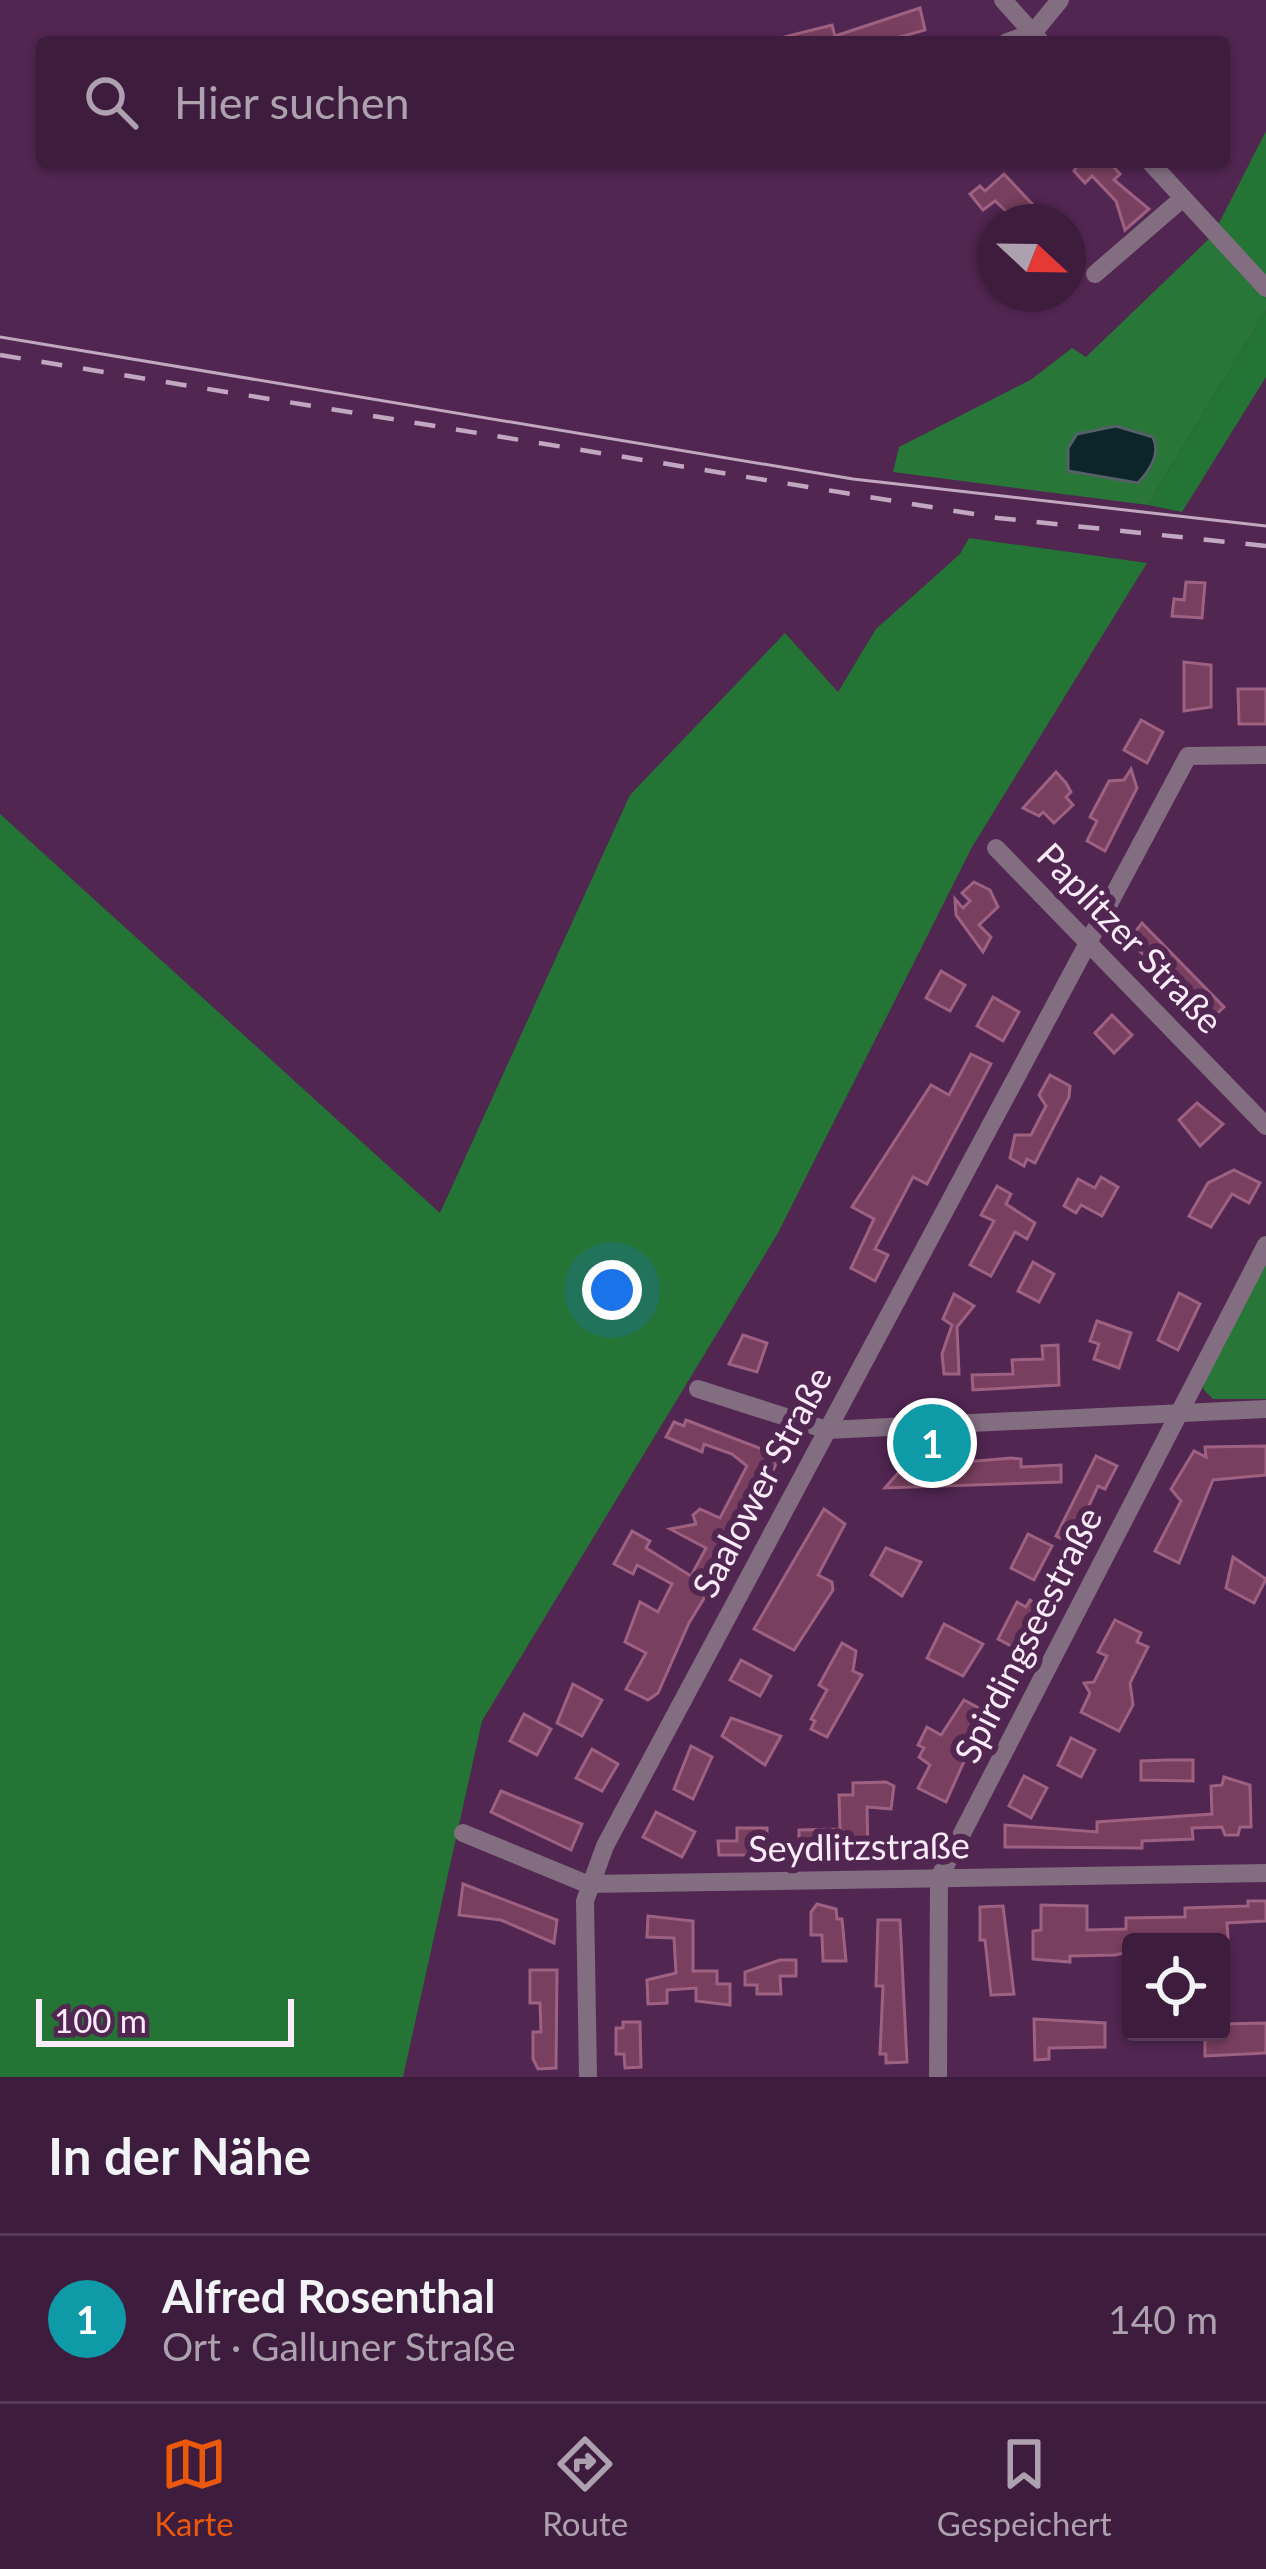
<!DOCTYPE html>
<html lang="de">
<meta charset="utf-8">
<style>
:root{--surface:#3d1c3d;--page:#482948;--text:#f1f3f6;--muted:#ada1b0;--line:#563a57;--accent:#ea580c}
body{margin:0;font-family:Lato,sans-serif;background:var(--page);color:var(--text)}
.controls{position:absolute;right:36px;bottom:36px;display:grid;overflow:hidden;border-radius:12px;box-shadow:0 3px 9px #0004}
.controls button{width:108px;height:108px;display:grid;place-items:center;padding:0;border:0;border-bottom:3px solid var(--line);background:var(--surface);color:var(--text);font:60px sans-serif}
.compass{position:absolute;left:978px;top:204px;width:108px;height:108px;border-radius:50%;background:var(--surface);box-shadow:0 3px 9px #0004;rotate:112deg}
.scale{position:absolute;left:36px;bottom:30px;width:258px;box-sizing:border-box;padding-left:12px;border:6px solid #fcecfb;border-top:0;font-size:33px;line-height:42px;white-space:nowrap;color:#fcecfb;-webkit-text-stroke:9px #512651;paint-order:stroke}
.you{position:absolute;left:612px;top:1290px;width:42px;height:42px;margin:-30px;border:9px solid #fff;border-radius:50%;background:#1a73e8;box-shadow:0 0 0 18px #1a73e833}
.badge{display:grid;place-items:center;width:78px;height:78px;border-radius:50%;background:var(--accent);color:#fff;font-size:39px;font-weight:700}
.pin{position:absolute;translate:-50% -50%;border:6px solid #fff;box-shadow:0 3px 12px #0006}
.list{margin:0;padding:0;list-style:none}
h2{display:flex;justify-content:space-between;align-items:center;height:156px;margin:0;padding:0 48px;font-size:51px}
h2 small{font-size:39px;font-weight:400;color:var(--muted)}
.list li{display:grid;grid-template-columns:78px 1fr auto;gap:36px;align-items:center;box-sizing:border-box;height:168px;padding:0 48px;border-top:3px solid var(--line)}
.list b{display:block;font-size:45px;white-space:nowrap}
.list p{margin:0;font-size:39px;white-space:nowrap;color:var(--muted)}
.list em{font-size:39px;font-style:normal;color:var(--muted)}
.icon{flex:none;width:66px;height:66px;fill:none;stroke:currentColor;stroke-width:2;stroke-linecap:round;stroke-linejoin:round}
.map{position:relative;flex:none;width:1266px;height:2077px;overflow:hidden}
.search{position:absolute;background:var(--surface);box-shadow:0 3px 9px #0004;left:36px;right:36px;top:36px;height:132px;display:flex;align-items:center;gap:30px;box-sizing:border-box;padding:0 42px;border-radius:12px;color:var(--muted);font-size:45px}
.sheet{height:324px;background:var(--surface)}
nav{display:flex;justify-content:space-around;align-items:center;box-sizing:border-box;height:168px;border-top:3px solid var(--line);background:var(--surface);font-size:33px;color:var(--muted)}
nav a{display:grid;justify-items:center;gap:6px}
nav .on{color:var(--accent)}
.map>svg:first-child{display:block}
</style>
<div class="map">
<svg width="1266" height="2077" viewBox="0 0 1266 2077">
<rect width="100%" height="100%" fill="#512651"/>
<g fill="#297639">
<polygon points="1213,235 1266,291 1266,310 1148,505 893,472 899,447 1032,379 1072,348 1086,357"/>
<polygon points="1266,1263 1266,1399 1213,1399 1203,1389 1204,1382"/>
</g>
<g fill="#247436">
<polygon points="1266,131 1266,291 1213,235"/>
<polygon points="1266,310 1266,377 1182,512 1148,505"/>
<polygon points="969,538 1147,563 972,847 778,1233 482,1721 403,2077 0,2077 0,814 440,1213 630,795 785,633 838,692 876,629 960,554"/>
</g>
<path fill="#0c2528" stroke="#546167" stroke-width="3" d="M1116,426L1153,437C1161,454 1150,470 1138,483L1068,471V448L1077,434Z"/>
<g fill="#783f5e" stroke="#9e6181" stroke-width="3">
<polygon points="920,8 925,30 882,42 785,42 784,37 832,25 835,36"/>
<polygon points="1079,162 1109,162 1120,174 1114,180 1149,209 1125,230 1116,201 1092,176 1085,183 1074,171"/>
<polygon points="1004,174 1035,207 1050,222 1018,222 995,201 983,210 970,194 980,186 985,191"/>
<polygon points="1186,582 1205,583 1202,618 1172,616 1174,599 1184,600"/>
<polygon points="1184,662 1211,665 1211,707 1184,711"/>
<polygon points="1238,689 1266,689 1266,724 1239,724"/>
<polygon points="1141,720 1163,732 1147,763 1124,750"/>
<polygon points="1131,769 1137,788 1105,851 1087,841 1097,821 1090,817 1109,781 1124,780"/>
<polygon points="1056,772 1066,783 1071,792 1066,797 1073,805 1054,823 1043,812 1039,816 1023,808"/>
<polygon points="974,882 990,890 998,907 979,925 991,937 983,952 956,915 955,899 963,908 970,901 962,893"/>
<polygon points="1142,923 1224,1007 1208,1022 1129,940"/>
<polygon points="941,971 965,985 950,1011 926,998"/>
<polygon points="993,997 1019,1012 1003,1041 977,1026"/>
<polygon points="1112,1015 1132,1035 1114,1053 1095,1033"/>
<polygon points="971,1054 991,1064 927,1184 913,1177 875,1249 888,1255 875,1281 851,1268 874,1219 852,1207 931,1085 949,1095"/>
<polygon points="1050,1075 1070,1086 1069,1097 1035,1163 1027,1159 1024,1166 1010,1158 1015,1135 1031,1135 1046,1106 1039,1095"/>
<polygon points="1197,1103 1223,1124 1200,1146 1179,1120"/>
<polygon points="1234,1170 1260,1183 1249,1203 1232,1194 1211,1227 1189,1216 1208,1183"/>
<polygon points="1101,1177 1118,1187 1102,1216 1081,1205 1076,1213 1064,1206 1078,1179 1095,1188"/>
<polygon points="997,1186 1011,1194 1006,1204 1035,1223 1027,1239 1015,1232 991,1276 970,1265 994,1221 981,1215"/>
<polygon points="1033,1262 1054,1274 1039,1302 1018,1291"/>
<polygon points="1179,1293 1200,1304 1178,1350 1158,1340"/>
<polygon points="954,1294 974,1306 957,1327 959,1374 944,1374 942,1354 952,1325 943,1319"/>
<polygon points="1097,1321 1131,1333 1119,1368 1094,1359 1099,1344 1090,1341"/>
<polygon points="743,1335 767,1343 757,1372 729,1364"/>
<polygon points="1058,1345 1059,1385 973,1390 972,1375 1013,1374 1012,1360 1043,1359 1042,1346"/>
<polygon points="686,1420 780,1456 735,1548 689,1623 658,1693 648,1700 626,1689 646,1653 625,1642 640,1602 658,1612 672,1584 637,1565 633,1574 614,1564 632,1531 650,1541 646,1548 691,1576 706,1548 670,1529 696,1524 693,1515 700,1509 720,1518 747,1466 732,1454 704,1444 702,1452 666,1437 674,1422 684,1426"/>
<polygon points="1266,1446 1266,1475 1213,1480 1179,1563 1155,1551 1181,1501 1171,1489 1194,1451 1206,1457 1205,1447"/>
<polygon points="914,1455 931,1465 1011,1458 1021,1459 1021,1467 1061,1465 1061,1482 885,1488"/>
<polygon points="1096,1456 1117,1466 1105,1489 1098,1486 1087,1510 1094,1513 1077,1546 1056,1536"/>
<polygon points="824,1509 845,1524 818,1575 832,1582 833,1590 794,1650 754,1629"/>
<polygon points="1028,1534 1052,1546 1034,1580 1011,1568"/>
<polygon points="886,1548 921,1562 902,1596 871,1575"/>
<polygon points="1233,1557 1266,1579 1254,1603 1226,1588"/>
<polygon points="1030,1600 1044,1607 1021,1651 998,1639 1017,1602 1026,1607"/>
<polygon points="1115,1620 1141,1633 1137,1642 1148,1647 1130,1683 1133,1705 1119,1731 1081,1712 1090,1693 1084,1683 1094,1682 1107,1656 1098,1652"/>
<polygon points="944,1624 983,1644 963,1676 927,1658"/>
<polygon points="842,1643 856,1651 853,1671 862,1675 827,1737 811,1729 815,1721 811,1719 827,1690 819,1685"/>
<polygon points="741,1660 771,1676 760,1696 730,1680"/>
<polygon points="573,1684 602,1700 582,1736 557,1723"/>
<polygon points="964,1700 986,1712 946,1802 918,1788 930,1765 919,1757 924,1748 918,1745 927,1727 941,1735"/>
<polygon points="524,1714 551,1729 537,1755 510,1741"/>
<polygon points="731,1718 781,1736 765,1765 722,1736"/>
<polygon points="1071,1738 1095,1750 1081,1777 1058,1765"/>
<polygon points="691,1746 712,1757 693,1799 674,1789"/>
<polygon points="592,1749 618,1764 602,1791 576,1778"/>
<polygon points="1168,1760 1193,1760 1193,1781 1141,1780 1141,1761"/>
<polygon points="1024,1776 1047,1788 1031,1818 1009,1806"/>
<polygon points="1224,1777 1250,1785 1251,1827 1240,1827 1238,1835 1225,1835 1222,1827 1192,1828 1193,1839 1142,1841 1142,1848 1005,1847 1005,1825 1097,1832 1097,1822 1212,1814 1211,1786 1222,1785"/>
<polygon points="886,1782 894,1786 891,1809 867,1807 868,1853 799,1852 799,1830 840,1829 839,1795 853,1795 853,1783"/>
<polygon points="501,1791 582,1824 571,1850 491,1812"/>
<polygon points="656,1812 695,1832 682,1857 643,1837"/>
<polygon points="737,1828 767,1828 767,1855 719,1855 718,1841 737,1841"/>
<polygon points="463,1884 557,1920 554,1943 501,1920 459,1915"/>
<polygon points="1248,1901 1266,1901 1266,1921 1227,1923 1228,1938 1123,1942 1124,1953 1115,1955 1070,1956 1070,1962 1033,1959 1033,1931 1041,1930 1041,1905 1087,1906 1087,1930 1126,1929 1126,1918 1185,1917 1185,1908 1248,1906"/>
<polygon points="817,1904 836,1909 837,1919 842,1919 846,1961 823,1961 822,1935 811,1935 811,1912"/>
<polygon points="1003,1906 1014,1994 991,1995 985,1940 980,1940 980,1907"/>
<polygon points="648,1916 693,1921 693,1971 717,1971 717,1984 730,1984 730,2005 696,2001 696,1988 667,1990 667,2003 648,2004 647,1980 676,1973 674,1938 647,1937"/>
<polygon points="878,1920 900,1920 907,2062 886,2063 886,2054 880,2054 883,1986 876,1986"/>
<polygon points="780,1960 796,1960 796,1976 780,1976 781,1994 757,1994 757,1985 745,1985 745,1972"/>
<polygon points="530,1970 557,1970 556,2068 538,2069 533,2059 533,2032 541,2032 540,2003 530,2003"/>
<polygon points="1034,2019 1105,2023 1105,2047 1049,2048 1049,2059 1035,2060"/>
<polygon points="623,2022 640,2022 641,2067 625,2068 624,2054 616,2054 616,2028 623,2028"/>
<polygon points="1266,2023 1266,2053 1205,2056 1205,2032 1221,2032 1223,2024"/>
</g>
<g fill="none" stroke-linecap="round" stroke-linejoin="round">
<g stroke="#826d81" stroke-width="18">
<polyline points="1003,0 1040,41"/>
<polyline points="1007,42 1033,33 1060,0"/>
<polyline points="1150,162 1266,288"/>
<polyline points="1095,274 1183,198"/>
<polyline points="996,848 1266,1126"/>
<polyline points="698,1389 827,1430 1266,1409"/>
<polyline points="463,1833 587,1884 1266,1873"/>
<polyline points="588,2077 585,1901 605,1846 1188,756 1266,755"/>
<polyline points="938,2077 939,1878 1266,1245"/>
</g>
<polyline stroke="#c1a8c0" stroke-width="3" points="0,337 853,479 1266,526"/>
<polyline stroke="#c1a8c0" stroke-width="4.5" stroke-dasharray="21 21" stroke-linecap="butt" points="0,355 998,518 1266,546"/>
</g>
<g text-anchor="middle" stroke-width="12" stroke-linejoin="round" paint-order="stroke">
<g font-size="36" fill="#fcecfb" stroke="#512651">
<text transform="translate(1130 938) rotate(46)" y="13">Paplitzer Straße</text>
<text transform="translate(762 1482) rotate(-62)" y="13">Saalower Straße</text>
<text transform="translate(1028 1635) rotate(-63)" y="13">Spirdingseestraße</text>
<text transform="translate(859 1847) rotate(-1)" y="13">Seydlitzstraße</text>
</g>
</g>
</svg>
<div class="controls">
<button><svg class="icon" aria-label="locate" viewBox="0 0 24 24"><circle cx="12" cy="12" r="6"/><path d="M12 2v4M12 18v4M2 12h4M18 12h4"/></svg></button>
</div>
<svg class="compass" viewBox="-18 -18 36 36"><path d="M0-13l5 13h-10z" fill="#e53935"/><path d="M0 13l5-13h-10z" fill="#ada1b0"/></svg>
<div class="scale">100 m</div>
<div class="you"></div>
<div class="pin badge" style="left:932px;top:1443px;background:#0f9aa8">1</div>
<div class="search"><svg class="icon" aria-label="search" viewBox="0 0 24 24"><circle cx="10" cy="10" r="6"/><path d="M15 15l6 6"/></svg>Hier suchen</div>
</div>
<section class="sheet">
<h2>In der Nähe<small></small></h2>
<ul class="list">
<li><span class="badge" style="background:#0f9aa8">1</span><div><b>Alfred Rosenthal</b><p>Ort · Galluner Straße</p></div><em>140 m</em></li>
</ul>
</section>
<nav>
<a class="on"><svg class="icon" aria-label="map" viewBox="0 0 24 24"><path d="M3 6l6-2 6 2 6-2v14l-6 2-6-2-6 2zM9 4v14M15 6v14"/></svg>Karte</a>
<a><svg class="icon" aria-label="directions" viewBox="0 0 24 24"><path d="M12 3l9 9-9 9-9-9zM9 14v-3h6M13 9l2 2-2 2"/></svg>Route</a>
<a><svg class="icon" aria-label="saved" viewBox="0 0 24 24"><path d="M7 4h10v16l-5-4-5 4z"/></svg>Gespeichert</a>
</nav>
